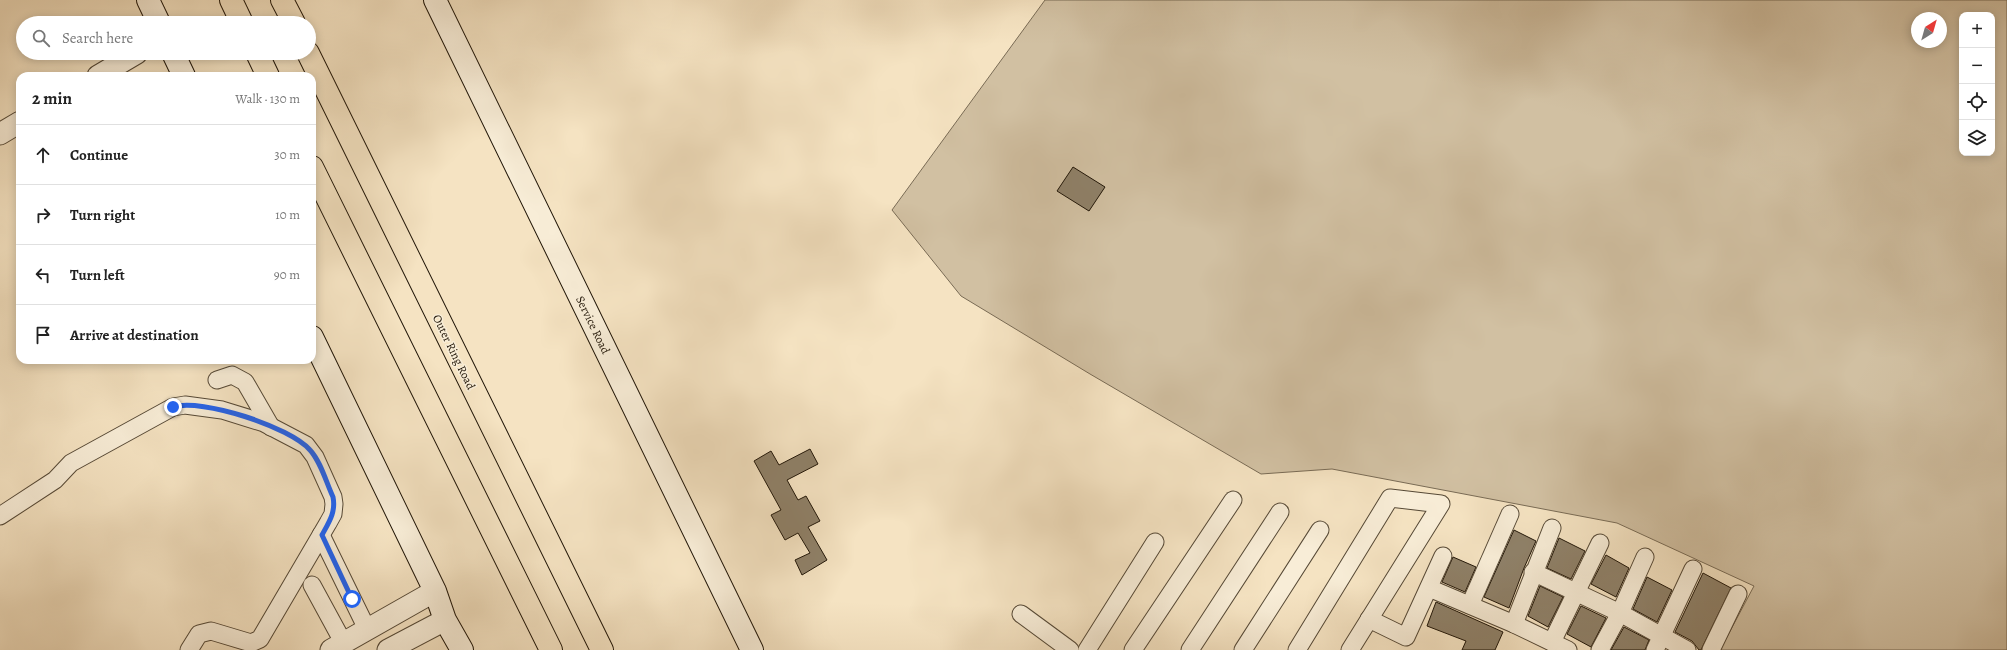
<!DOCTYPE html>
<meta charset="utf-8">
<style>
:root{--surface:#fff;--page:#f6f6f6;--text:#222;--muted:#767676;--line:#e0e0e0}
body{margin:0;font-family:Alegreya,serif;background:var(--page);color:var(--text)}
.controls{position:absolute;right:12px;top:12px;display:grid;overflow:hidden;border-radius:8px;box-shadow:0 2px 10px #0003}
.controls button{width:36px;height:36px;display:grid;place-items:center;padding:0;border:0;border-bottom:1px solid var(--line);background:var(--surface);color:var(--text);font:20px sans-serif}
.compass{position:absolute;left:1911px;top:12px;width:36px;height:36px;border-radius:50%;background:var(--surface);box-shadow:0 2px 10px #0003;rotate:37deg}
.stop{position:absolute;width:12px;height:12px;margin:-9px;border:3px solid #2563eb;border-radius:50%;background:#fff}
.stop.end{background:#2563eb;border-color:#fff;box-shadow:0 1px 4px #0008}
.list{margin:0;padding:0;list-style:none}
h2{display:flex;justify-content:space-between;align-items:center;height:52px;margin:0;padding:0 16px;font-size:17px}
h2 small{font-size:13px;font-weight:400;color:var(--muted)}
.list li{display:grid;grid-template-columns:26px 1fr auto;gap:12px;align-items:center;box-sizing:border-box;height:60px;padding:0 16px;border-top:1px solid var(--line)}
.list b{display:block;font-size:15px;white-space:nowrap}
.list em{font-size:13px;font-style:normal;color:var(--muted)}
.icon{flex:none;width:22px;height:22px;fill:none;stroke:currentColor;stroke-width:2;stroke-linecap:round;stroke-linejoin:round}
.map{position:relative;flex:none;width:2007px;height:650px;overflow:hidden}
.search{position:absolute;background:var(--surface);box-shadow:0 2px 10px #0003;left:16px;top:16px;width:300px;height:44px;display:flex;align-items:center;gap:10px;box-sizing:border-box;padding:0 14px;border-radius:22px;color:var(--muted);font-size:15px}
.panel{position:absolute;background:var(--surface);box-shadow:0 2px 10px #0003;left:16px;top:72px;width:300px;height:292px;border-radius:12px}
.map>svg:first-child{display:block}
</style>
<div class="map">
<svg width="2007" height="650" viewBox="0 0 2007 650">
<rect width="100%" height="100%" fill="#f5e3c2"/>
<filter id="stains"><feTurbulence type="fractalNoise" baseFrequency=".005" numOctaves="4"/><feColorMatrix values="0 0 0 0 .2 0 0 0 0 .09 0 0 0 0 .02 0 0 0 .5 -.17"/></filter>
<radialGradient id="worn" r=".72"><stop offset=".6" stop-color="#630" stop-opacity="0"/><stop offset="1" stop-color="#630" stop-opacity=".3"/></radialGradient>
<path fill="#d1c0a2" stroke="#796b55" fill-rule="evenodd" d="M1045,0H2007V650H1720L1754,586L1617,523L1332,469L1261,474L1090,374L961,296L892,210ZM1962,15H1992V153H1962ZM1917,18H1941V42H1917Z"/>
<g fill="#8f8169" stroke="#211608">
<polygon points="1073,167 1105,187 1089,211 1057,191"/>
<polygon points="810,449 818,464 787,480 798,500 806,496 820,521 808,527 827,560 802,575 795,560 810,553 798,533 785,540 771,515 781,510 754,461 771,451 779,465"/>
<polygon points="1514,530 1536,541 1524,568 1509,608 1484,597"/>
<polygon points="1559,538 1585,551 1571,579 1547,568"/>
<polygon points="1606,555 1629,568 1616,597 1591,584"/>
<polygon points="1453,557 1476,567 1465,592 1442,582"/>
<polygon points="1703,573 1731,588 1701,650 1699,650 1692,641 1675,632"/>
<polygon points="1647,577 1672,590 1657,622 1633,609"/>
<polygon points="1540,586 1563,597 1548,627 1528,616"/>
<polygon points="1436,602 1503,632 1495,650 1462,650 1466,641 1427,626"/>
<polygon points="1581,606 1606,618 1591,647 1567,634"/>
<polygon points="1624,627 1649,640 1645,650 1611,650"/>
</g>
<g fill="none" stroke-linecap="round" stroke-linejoin="round">
<g stroke="#564936" stroke-width="19">
<g id="minor">
<polyline points="217,380 232,375 245,382 271,427"/>
<polyline points="0,516 55,480 71,463 173,407 185,405 222,410 264,423 306,445 315,457 333,497 334,504 333,514 328,523 260,639 251,643 211,631 199,634 189,650"/>
<polyline points="321,535 367,629"/>
<polyline points="1533,572 1620,613 1687,650"/>
<polyline points="312,585 343,642"/>
<polyline points="1429,588 1514,624 1568,650"/>
<polyline points="1470,605 1510,514"/>
<polyline points="1021,614 1070,650"/>
<polyline points="1369,619 1406,637 1443,556"/>
<polyline points="1514,624 1552,528"/>
<polyline points="1552,642 1600,543"/>
<polyline points="1087,650 1155,542"/>
<polyline points="1133,650 1233,500"/>
<polyline points="1190,650 1280,512"/>
<polyline points="1243,650 1320,530"/>
<polyline points="1297,650 1390,498 1441,504 1350,650"/>
<polyline points="1600,650 1620,613 1645,557"/>
<polyline points="1655,650 1693,569"/>
<polyline points="1711,650 1738,594"/>
</g>
</g>
<g stroke="#564936" stroke-width="23">
<g id="tertiary">
<polyline points="98,76 137,53"/>
<polyline points="0,134 20,122"/>
<polyline points="331,650 435,591"/>
<polyline points="388,650 445,620"/>
</g>
</g>
<g stroke="#211608" stroke-width="24">
<g id="secondary">
<polyline points="148,0 159,23"/>
<polyline points="435,0 752,650"/>
<polyline points="173,53 184,76"/>
<polyline points="312,337 435,591 445,620 462,650"/>
</g>
</g>
<g stroke="#211608" stroke-width="24">
<g id="motorway">
<polyline points="231,0 242,23"/>
<polyline points="282,0 294,23"/>
<polyline points="257,53 268,76"/>
<polyline points="308,53 602,650"/>
<polyline points="312,167 551,650"/>
</g>
</g>
<use href="#minor" stroke="#f8edd7" stroke-width="17"/>
<use href="#tertiary" stroke="#f8edd7" stroke-width="21"/>
<use href="#secondary" stroke="#f8edd7" stroke-width="22"/>
<use href="#motorway" stroke="#f5e3c2" stroke-width="22"/>
</g>
<g fill="none" stroke-linecap="round" stroke-linejoin="round">
<path stroke="#2563eb" stroke-width="5" d="M173,407C202,398 290,427 310,450C321,462 326,482 333,497C336,512 329,522 322,535L352,599"/>
</g>
<g text-anchor="middle" stroke-width="3" stroke-linejoin="round" paint-order="stroke">
<g font-size="12" fill="#211608" stroke="#f8edd7">
<text transform="translate(593 325) rotate(64)" y="4">Service Road</text>
<text transform="translate(454 352) rotate(64)" y="4">Outer Ring Road</text>
</g>
</g>
<rect width="100%" height="100%" filter="url(#stains)"/>
<rect width="100%" height="100%" fill="url(#worn)"/>
</svg>
<div class="controls">
<button>+</button>
<button>−</button>
<button><svg class="icon" aria-label="locate" viewBox="0 0 24 24"><circle cx="12" cy="12" r="6"/><path d="M12 2v4M12 18v4M2 12h4M18 12h4"/></svg></button>
<button><svg class="icon" aria-label="layers" viewBox="0 0 24 24"><path d="M12 4l9 5-9 5-9-5zM3 14l9 5 9-5"/></svg></button>
</div>
<svg class="compass" viewBox="-18 -18 36 36"><path d="M0-13l5 13h-10z" fill="#e53935"/><path d="M0 13l5-13h-10z" fill="#767676"/></svg>
<div class="stop" style="left:352px;top:599px"></div>
<div class="stop end" style="left:173px;top:407px"></div>
<div class="search"><svg class="icon" aria-label="search" viewBox="0 0 24 24"><circle cx="10" cy="10" r="6"/><path d="M15 15l6 6"/></svg>Search here</div>
<section class="panel">
<h2>2 min<small>Walk · 130 m</small></h2>
<ul class="list">
<li><svg class="icon" aria-label="ahead" viewBox="0 0 24 24"><path d="M12 20V5M6 11l6-6 6 6"/></svg><div><b>Continue</b></div><em>30 m</em></li>
<li><svg class="icon" aria-label="right" viewBox="0 0 24 24"><path d="M7 20v-9h11M14 6l5 5-5 5"/></svg><div><b>Turn right</b></div><em>10 m</em></li>
<li><svg class="icon" aria-label="left" viewBox="0 0 24 24"><path d="M17 20v-9H6M10 6l-5 5 5 5"/></svg><div><b>Turn left</b></div><em>90 m</em></li>
<li><svg class="icon" aria-label="arrive" viewBox="0 0 24 24"><path d="M6 21V4h12l-3 4 3 4H6"/></svg><div><b>Arrive at destination</b></div></li>
</ul>
</section>
</div>
